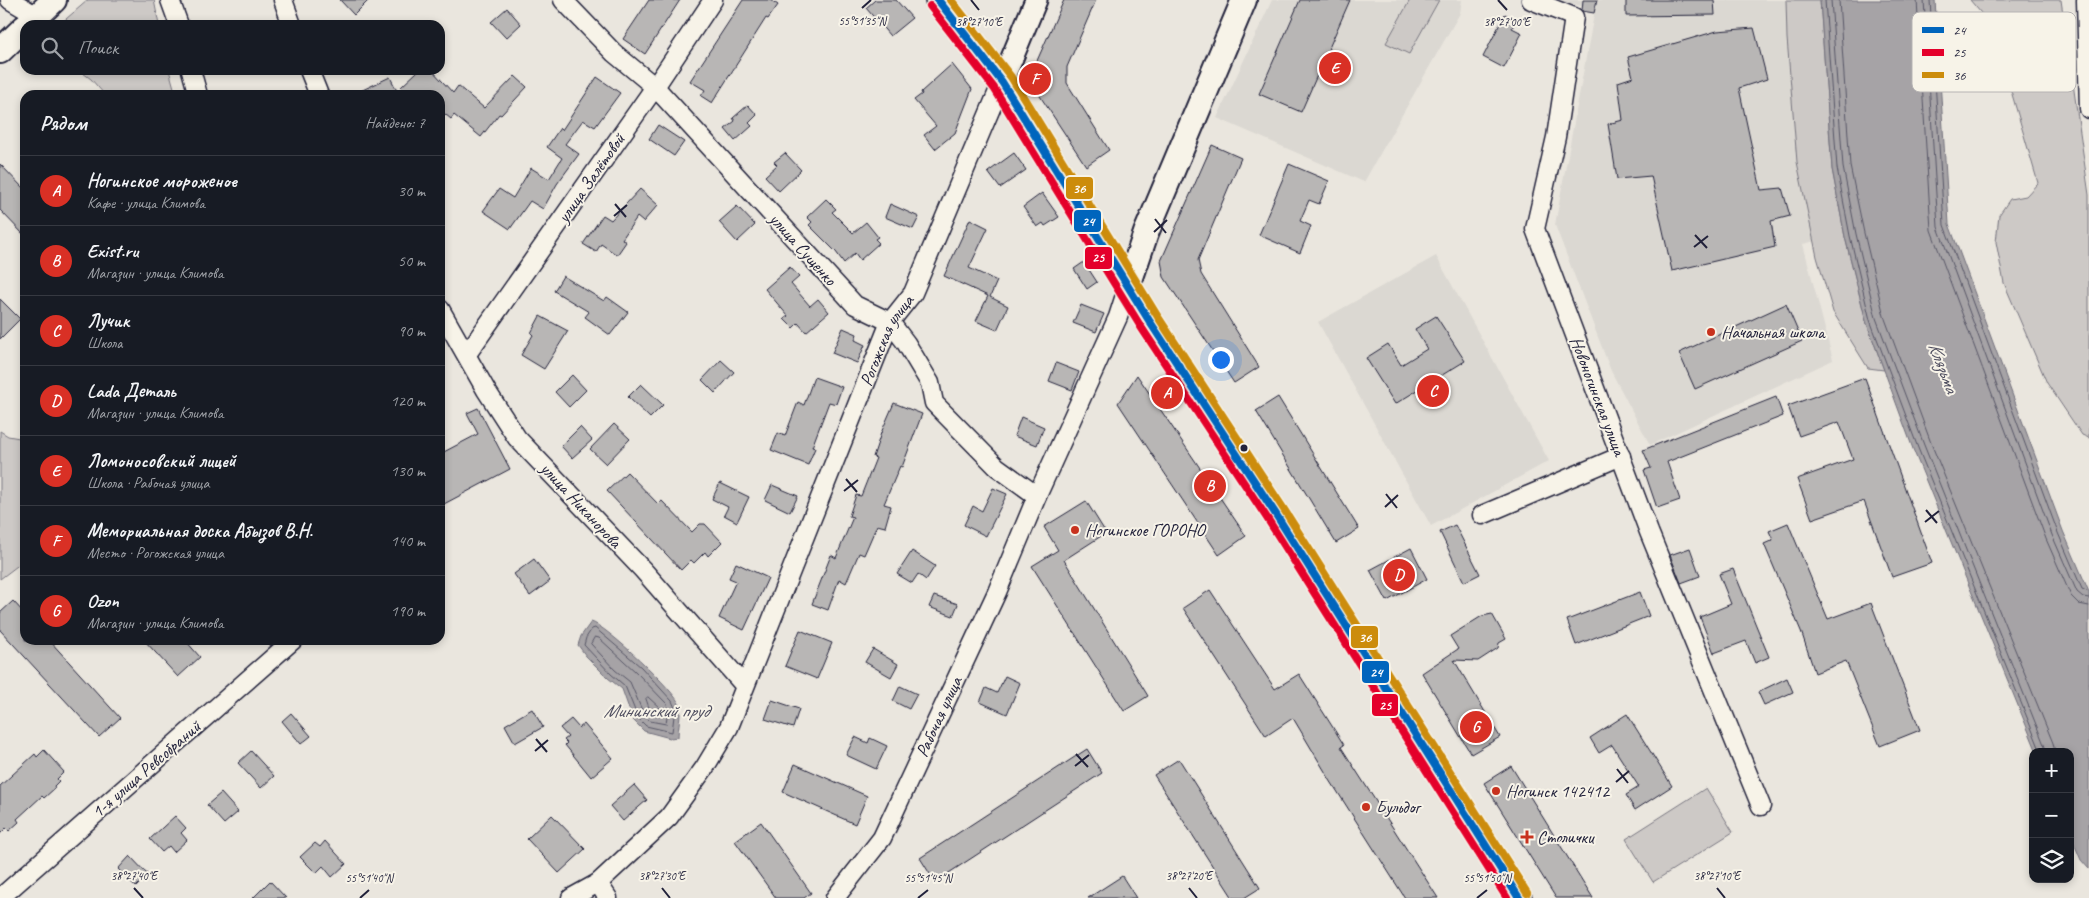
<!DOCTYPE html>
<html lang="ru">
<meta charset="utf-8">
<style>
:root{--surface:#171b24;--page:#242831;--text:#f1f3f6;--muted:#9ea1a6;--line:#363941;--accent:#d93025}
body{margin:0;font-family:Caveat,sans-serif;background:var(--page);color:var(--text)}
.controls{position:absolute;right:15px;bottom:15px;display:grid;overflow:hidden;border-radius:10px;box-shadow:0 2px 8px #0003}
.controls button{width:45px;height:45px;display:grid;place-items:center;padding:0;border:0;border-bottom:1px solid var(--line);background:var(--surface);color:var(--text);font:25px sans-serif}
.you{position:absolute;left:1220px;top:359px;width:18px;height:18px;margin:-12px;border:4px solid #fff;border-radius:50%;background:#1a73e8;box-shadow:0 0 0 8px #1a73e833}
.badge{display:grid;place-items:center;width:32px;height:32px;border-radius:50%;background:var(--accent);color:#fff;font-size:16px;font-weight:700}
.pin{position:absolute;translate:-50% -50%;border:2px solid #fff;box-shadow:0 1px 5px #0006}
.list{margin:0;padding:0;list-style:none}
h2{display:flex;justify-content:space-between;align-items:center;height:65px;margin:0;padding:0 20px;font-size:21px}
h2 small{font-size:16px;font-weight:400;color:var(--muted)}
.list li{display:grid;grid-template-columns:32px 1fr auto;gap:15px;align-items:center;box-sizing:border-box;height:70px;padding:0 20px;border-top:1px solid var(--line)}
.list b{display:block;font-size:19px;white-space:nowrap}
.list p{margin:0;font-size:16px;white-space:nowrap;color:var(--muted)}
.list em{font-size:16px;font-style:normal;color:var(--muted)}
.icon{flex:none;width:28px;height:28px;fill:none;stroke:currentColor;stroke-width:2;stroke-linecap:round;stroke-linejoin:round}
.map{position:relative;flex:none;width:2089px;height:898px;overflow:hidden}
.search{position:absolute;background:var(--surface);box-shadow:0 2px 8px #0003;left:20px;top:20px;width:425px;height:55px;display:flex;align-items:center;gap:12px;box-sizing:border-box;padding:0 18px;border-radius:15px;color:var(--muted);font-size:19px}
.panel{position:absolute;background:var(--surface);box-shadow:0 2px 8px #0003;left:20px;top:90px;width:425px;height:555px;border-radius:15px}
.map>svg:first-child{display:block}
</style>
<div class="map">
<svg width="2089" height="898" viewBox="0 0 2089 898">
<rect width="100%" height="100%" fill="#eae6de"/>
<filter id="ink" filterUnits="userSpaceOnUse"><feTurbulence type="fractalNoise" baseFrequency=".02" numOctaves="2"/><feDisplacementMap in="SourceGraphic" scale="10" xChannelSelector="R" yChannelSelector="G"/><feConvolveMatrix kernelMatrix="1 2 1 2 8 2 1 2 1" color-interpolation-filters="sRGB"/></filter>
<g filter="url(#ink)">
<g fill="#dbd8d2">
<polygon points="1272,0 1462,0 1460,13 1364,182 1217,118"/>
<polygon points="1555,0 1795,0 1836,236 1803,244 1833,360 1650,445 1611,371 1555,225 1595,9"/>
<polygon points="1436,256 1549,461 1431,526 1318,322"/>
</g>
<g fill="#cdc9c6" stroke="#787680">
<polygon points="88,0 154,0 159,25 59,25"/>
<polygon points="1410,0 1439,0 1409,54 1386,43"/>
<polygon points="1786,0 1820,0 1832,169 1845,237 1866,321 1884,370 1868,368 1833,312 1817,257 1797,162 1787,38"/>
<polygon points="1970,0 2061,0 2089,195 2089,438 2082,435 2047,383 2004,283 1996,242 1999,215 2010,199 2026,196 2038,183 1992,26"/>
<polygon points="79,70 169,70 176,95 105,95 91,79"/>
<polygon points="0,431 8,436 25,439 25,560 0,579"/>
<polygon points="1706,788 1733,832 1653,882 1626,839"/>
</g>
<g fill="#a6a3a6" stroke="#716f7b">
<polygon points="1820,0 1935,0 1949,224 2063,531 2089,592 2089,869 2081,860 2070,834 2070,752 2037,752 1913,449 1866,321 1845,237 1832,169"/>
<path d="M591,622C604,624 678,693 680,706C681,716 678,727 678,737L670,738L644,731L633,720L622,689L608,678L586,656L578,645L581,636Z"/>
</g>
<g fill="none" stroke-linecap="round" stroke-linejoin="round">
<g stroke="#575666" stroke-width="1">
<polyline points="1825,0 1837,168 1850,236 1870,320 1918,448 2041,752"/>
<polyline points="1831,0 1843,167 1856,234 1876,318 1924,445 2047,752"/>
<polyline points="1839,0 1850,166 1864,233 1884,316 1931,443 2053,743 2055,752"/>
<polyline points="1917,0 1931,230 2046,539 2071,596 2079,604 2089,606"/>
<polyline points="1924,0 1938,227 2052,535 2077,592 2083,597 2089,598"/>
<polyline points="1930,0 1944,225 2058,533 2082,589 2089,592"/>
<polygon points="592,629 595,628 641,667 672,701 675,708 672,732 646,726 638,718 625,686 611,674 584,645 586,638"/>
<polygon points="595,637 599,638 636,672 667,704 668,708 666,724 650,721 644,715 630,682 615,670 591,644"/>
<path d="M648,697L660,708L659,715C650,715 649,707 646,699Z"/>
</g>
</g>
<g fill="#b8b6b5" stroke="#22223b">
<polygon points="340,0 369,0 354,15"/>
<polygon points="649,0 680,0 645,54 623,39"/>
<polygon points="743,0 771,0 778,5 768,19 766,18 712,103 701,96 705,90 690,81"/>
<polygon points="875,0 896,0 912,18 890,36 866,8"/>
<polygon points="1064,0 1096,0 1067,67 1067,83 1070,88 1109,150 1086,166 1040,96 1035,82 1036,63"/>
<polygon points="1300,0 1350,0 1301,112 1259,94"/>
<polygon points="1583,0 1597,0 1594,13 1582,11"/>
<polygon points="1626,0 1714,0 1715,15 1626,16"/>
<polygon points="507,8 521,24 506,38 491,22"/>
<polygon points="1505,14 1516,20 1512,28 1522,33 1504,68 1483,57"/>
<polygon points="1754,28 1767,79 1739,88 1761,190 1782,188 1790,216 1771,221 1775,247 1672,271 1651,176 1617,179 1608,124 1623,120 1618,82 1633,77 1628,57 1717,31"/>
<polygon points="952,64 972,89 955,133 935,149 924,135 936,126 914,100 922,94 921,92"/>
<polygon points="419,70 432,70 453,93 458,86 484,108 515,76 527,87 501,115 499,114 481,137 454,115 451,119 440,110 440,95 408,95 401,87"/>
<polygon points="390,77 397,91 389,95 352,95"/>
<polygon points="597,77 620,93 595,127 583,120 565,144 579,154 557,184 543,209 530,201 510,229 483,211 499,189 513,198 531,168 549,179 562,158 547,147 560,128 562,130"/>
<polygon points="748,105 757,115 749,123 752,126 735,141 725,129 735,121 733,118"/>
<polygon points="658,125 684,142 674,156 649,139"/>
<polygon points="1212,145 1241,158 1198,260 1201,274 1259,367 1234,383 1164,277 1161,261"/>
<polygon points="785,153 801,170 779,191 765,176 777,165 774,162"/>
<polygon points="1014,153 1026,170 1000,188 988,172"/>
<polygon points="0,164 25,190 25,236 0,210"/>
<polygon points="1289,164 1329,181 1319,204 1309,200 1300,221 1311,226 1300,253 1259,235"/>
<polygon points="640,189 658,205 643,222 637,217 622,239 626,242 617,255 601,244 596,252 583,244 603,215 611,220"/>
<polygon points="1042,193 1059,217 1045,226 1043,223 1037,227 1023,207"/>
<polygon points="826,199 836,209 832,212 853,233 866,222 878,237 875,239 879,243 860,260 855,253 844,263 836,252 809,225 812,222 807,217"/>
<polygon points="890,204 919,217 913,229 885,217"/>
<polygon points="737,206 755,225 737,242 719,222"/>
<polygon points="970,219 988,228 969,268 997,281 990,297 1008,306 997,330 976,321 988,296 944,276"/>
<polygon points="1084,262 1097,282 1087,289 1074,269"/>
<polygon points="790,267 799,277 791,284 810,306 818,299 829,312 806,332 798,323 793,328 784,319 788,316 765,289"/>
<polygon points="563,276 604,301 607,297 628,312 610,335 585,317 589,312 554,291"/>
<polygon points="0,299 20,319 0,339"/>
<polygon points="1786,304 1802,341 1695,389 1679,353"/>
<polygon points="1081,305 1104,314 1096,332 1073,323"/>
<polygon points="540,316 568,331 544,369 521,355 533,335 531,333"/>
<polygon points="1436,316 1465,361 1395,404 1366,358 1388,344 1401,365 1427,349 1415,329"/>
<polygon points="843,328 857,334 855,340 865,345 857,363 832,353"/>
<polygon points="721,360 734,372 715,393 702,380"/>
<polygon points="1056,363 1079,372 1072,390 1049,381"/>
<polygon points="572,375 586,390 569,407 555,392"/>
<polygon points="1137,375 1246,536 1219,555 1118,403"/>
<polygon points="814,377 842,387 836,404 829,402 812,447 815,448 808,465 771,450 778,433 785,436 798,402 804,405"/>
<polygon points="1865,378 1932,563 1892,577 1864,501 1812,519 1797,479 1853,459 1839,422 1799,436 1788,406"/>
<polygon points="641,384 663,405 650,418 628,397"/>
<polygon points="1278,397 1359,529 1336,543 1256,411"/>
<polygon points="1776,397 1783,416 1667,462 1680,500 1657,508 1644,470 1651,468 1643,450"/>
<polygon points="894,403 922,414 902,467 900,466 884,504 891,506 885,527 877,525 864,555 859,553 846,583 839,579 828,610 812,604 831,555 836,558 853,517 849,516 856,495 861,496 876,458 873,457 881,433"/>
<polygon points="478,408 510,469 444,504 440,497 440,454 478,434 467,413"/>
<polygon points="1021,417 1044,427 1037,445 1014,436"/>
<polygon points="614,424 630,439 606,464 590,449"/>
<polygon points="580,427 592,440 572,458 561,446"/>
<polygon points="627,472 658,504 662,501 692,532 700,524 705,524 722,542 708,556 705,552 694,563 691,560 681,570 607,491"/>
<polygon points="720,483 749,497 737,522 724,515 728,507 712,499"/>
<polygon points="772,485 798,496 790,512 765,500"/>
<polygon points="993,488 1007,494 986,536 964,525 973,506 982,511"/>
<polygon points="1086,501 1106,533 1064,560 1148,696 1124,711 1032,566 1058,550 1044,527"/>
<polygon points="1788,523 1828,619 1871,603 1920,730 1880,746 1846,661 1815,673 1801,631 1764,544 1773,540 1769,531"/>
<polygon points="1455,525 1480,574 1464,582 1440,532"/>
<polygon points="1411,548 1427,579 1387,601 1370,570"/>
<polygon points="1690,548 1700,576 1681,583 1670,555"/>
<polygon points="912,551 935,566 926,580 918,574 912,583 897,574"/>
<polygon points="534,559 550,581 530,596 514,574"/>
<polygon points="736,563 768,578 744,630 719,618 736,581 729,578"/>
<polygon points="1733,569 1769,657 1755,663 1746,641 1714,653 1700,617 1731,604 1719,574"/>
<polygon points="1210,590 1275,689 1299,674 1344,745 1341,747 1438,898 1405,898 1330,780 1293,718 1266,736 1183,608"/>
<polygon points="1640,592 1649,616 1576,645 1567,620"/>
<polygon points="934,596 958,604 953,616 929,607"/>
<polygon points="13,601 25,614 25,640 49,640 120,718 99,737 0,630 0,613"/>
<polygon points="1492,614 1506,639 1499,643 1498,648 1478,661 1454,660 1500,737 1471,754 1422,673 1458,649 1450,636 1482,616"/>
<polygon points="800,630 832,643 817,679 785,666"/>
<polygon points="144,640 185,640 200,657 178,677"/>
<polygon points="873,649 898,664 891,677 865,662"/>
<polygon points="1005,676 1020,683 1007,714 980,702 986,688 997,693"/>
<polygon points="1787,678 1793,692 1764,705 1758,692"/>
<polygon points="900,686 917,694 909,709 893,701"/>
<polygon points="772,700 799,709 793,728 765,719"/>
<polygon points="532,709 543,727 515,743 505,725"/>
<polygon points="291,713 311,736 301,744 282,721"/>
<polygon points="1627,714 1672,786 1635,810 1626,795 1639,787 1612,745 1599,753 1590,738"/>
<polygon points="571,719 579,728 584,724 613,758 591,777 565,745 567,743 564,740 568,737 560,728"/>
<polygon points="855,737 868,743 870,738 887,746 876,769 846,755"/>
<polygon points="1087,749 1102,773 935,882 920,858"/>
<polygon points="44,750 64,772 57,779 59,781 54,786 55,788 44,798 42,796 17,819 19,822 9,831 6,828 0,834 0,786 35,754 37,757"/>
<polygon points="251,751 274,776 261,788 238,763"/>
<polygon points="1179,759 1260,888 1244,898 1233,898 1154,775"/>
<polygon points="795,764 867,796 855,824 783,792"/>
<polygon points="1511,766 1593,898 1556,898 1484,783"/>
<polygon points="634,785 647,800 623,821 610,806"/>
<polygon points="221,793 238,812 224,824 207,805"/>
<polygon points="552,815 585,849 559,873 527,839"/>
<polygon points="175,816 186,828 181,833 187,840 174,852 169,846 162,852 150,839"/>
<polygon points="761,822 811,893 804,898 776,898 735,841"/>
<polygon points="325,841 346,864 332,877 323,866 316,873 300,857 315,843 320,847"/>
<polygon points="130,856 148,875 136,887 118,869"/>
<polygon points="1122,876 1136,898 1088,898"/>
<polygon points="270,881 286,898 253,898"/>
</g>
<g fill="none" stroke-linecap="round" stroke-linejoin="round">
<g stroke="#22223b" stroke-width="21">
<g id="minor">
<polyline points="10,0 37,16"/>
<polyline points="170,0 179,25"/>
<polyline points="283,0 292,25"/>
<polyline points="563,0 614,53 655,87 855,305 890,322 906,343 930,383 934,403 997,467 1037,496"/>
<polyline points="1531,0 1574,17 1556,137 1535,229 1649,532 1761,806"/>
<polyline points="2086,0 2089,109"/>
<polyline points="191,70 198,95"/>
<polyline points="309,70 319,95"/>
<polyline points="440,309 486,390 517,438 643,570 744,685"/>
<polyline points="467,354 655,87 713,0"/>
<polyline points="1482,515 1621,456"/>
<polyline points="598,883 608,898"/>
<polyline points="0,898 293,640"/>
<path id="s1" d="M571,898L598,883L669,817L705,767L729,727L890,322L913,293L1002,82"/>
<path id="s2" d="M835,898L882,838L997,592L1037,496L1118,317L1128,286"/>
</g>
</g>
<g stroke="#22223b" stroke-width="25">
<polyline id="tertiary" points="1002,82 1036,0"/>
</g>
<g stroke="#22223b" stroke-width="28">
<g id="secondary">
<polyline points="938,0 1002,82 1150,322 1275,513 1519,898"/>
<polyline points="28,25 54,0"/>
<polyline points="0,51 25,27"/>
<polyline points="1128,286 1146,233 1244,0"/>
</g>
</g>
<use href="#minor" stroke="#f7f3e8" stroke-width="18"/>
<use href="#tertiary" stroke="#f7f3e8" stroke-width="21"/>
<use href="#secondary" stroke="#f7f3e8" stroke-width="24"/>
<g stroke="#f7f3e8" stroke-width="11">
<polyline id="bus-1" points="938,0 1002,82 1150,322 1275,513 1519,898"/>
</g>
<g stroke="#f7f3e8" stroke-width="11">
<polyline id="bus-2" points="930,6 994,88 1141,327 1267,518 1507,898"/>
</g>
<g stroke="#f7f3e8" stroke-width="11">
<polyline id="bus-3" points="951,0 1011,77 1158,317 1283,508 1527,893"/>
</g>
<use href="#bus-1" stroke="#0065bd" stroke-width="8"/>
<use href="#bus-2" stroke="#e4002b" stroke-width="8"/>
<use href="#bus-3" stroke="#cc8c0c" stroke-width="8"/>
</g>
</g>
<path fill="none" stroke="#22223b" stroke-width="2" d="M971,0L979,10M1498,0L1507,10M862,8L871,0M615,204L626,217M614,216L627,205M1155,219L1166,233M1154,232L1167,220M1695,235L1707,248M1694,247L1708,236M846,479L857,492M844,491L858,480M1386,494L1397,508M1385,507L1398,495M1926,510L1937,523M1925,522L1939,511M536,739L547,752M535,751L548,740M1076,754L1088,767M1075,766L1089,755M1617,769L1628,783M1616,782L1629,771M134,888L143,898M662,888L670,898M1189,888L1197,898M1717,888L1725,898M360,898L369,890M918,898L928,890M1477,898L1487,890"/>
<g fill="#c8321e" stroke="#f7f3e8" stroke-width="2">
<circle cx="1711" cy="332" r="5"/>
<circle cx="1075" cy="530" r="5"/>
<circle cx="1496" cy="791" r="5"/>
<circle cx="1366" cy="807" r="5"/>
<path d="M1524.5 829.5h5v5h5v5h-5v5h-5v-5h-5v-5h5z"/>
</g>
<circle fill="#22223b" stroke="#f7f3e8" stroke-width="2" cx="1244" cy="448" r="4.5"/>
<g text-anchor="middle" stroke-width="4" stroke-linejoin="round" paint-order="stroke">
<g font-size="18" fill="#22223b" stroke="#f7f3e8">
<text transform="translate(591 178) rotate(-55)" y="6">улица Залётовой</text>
<text transform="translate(803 249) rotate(48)" y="6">улица Сущенко</text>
<text dy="6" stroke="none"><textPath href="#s1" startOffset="654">Рогожская улица</textPath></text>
<text transform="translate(1598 396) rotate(69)" y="6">Новоногинская улица</text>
<text transform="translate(581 505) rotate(47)" y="6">улица Никанорова</text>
<text dy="6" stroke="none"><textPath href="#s2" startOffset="210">Рабочая улица</textPath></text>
<text transform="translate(146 769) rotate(-41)" y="6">1-я улица Ревсобраний</text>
</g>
<g font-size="18" fill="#22223b" stroke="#f7f3e8" text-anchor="start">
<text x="1721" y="338">Начальная школа</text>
<text x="1085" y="536">Ногинское ГОРОНО</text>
<text x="1506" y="797">Ногинск 142412</text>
<text x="1376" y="813">Бульдог</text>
<text x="1537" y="843">Столички</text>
</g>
<g font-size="19" font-style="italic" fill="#504f60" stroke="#f7f3e8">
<text transform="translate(1944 367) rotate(69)" y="7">Клязьма</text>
<text x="656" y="717">Мининский пруд</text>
</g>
</g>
<rect x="1912" y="12" width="164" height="80" rx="8" fill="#f7f3e8" stroke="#b7b4b4" stroke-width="1"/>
<rect x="1922" y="27" width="22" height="6" fill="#0065bd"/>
<rect x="1922" y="49" width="22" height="7" fill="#e4002b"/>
<rect x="1922" y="72" width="22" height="6" fill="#cc8c0c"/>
<g font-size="14" fill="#22223b">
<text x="1953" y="35">24</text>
<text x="1953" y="57">25</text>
<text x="1953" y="80">36</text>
</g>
<g font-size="12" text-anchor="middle" fill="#22223b" stroke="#f7f3e8" stroke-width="4" stroke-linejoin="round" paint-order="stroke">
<text x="862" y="25">55°51'35"N</text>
<text x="979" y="26">38°27'10"E</text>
<text x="1507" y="26">38°27'00"E</text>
<text x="134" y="880">38°27'40"E</text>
<text x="662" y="880">38°27'30"E</text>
<text x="1189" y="880">38°27'20"E</text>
<text x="1717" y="880">38°27'10"E</text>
<text x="369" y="882">55°51'40"N</text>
<text x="928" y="882">55°51'45"N</text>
<text x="1487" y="882">55°51'50"N</text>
</g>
<g stroke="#f7f3e8" stroke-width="2">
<rect x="1065" y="176" width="29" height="24" rx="5" fill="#cc8c0c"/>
<rect x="1073" y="209" width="29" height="24" rx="5" fill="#0065bd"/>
<rect x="1084" y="246" width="29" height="24" rx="5" fill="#e4002b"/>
<rect x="1350" y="625" width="29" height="24" rx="5" fill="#cc8c0c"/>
<rect x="1361" y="660" width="29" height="24" rx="5" fill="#0065bd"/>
<rect x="1371" y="693" width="28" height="24" rx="5" fill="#e4002b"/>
</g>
<g font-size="14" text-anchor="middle" font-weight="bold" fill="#fff">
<text x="1079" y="193">36</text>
<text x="1088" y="226">24</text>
<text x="1098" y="262">25</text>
<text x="1365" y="642">36</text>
<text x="1376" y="677">24</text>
<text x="1385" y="710">25</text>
</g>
</svg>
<div class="controls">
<button>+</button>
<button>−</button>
<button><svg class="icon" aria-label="layers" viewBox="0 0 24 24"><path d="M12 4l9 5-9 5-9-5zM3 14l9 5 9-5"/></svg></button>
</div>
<div class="you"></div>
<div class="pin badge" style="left:1167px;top:393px">A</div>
<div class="pin badge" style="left:1210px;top:486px">B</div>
<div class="pin badge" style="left:1433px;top:391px">C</div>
<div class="pin badge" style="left:1399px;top:575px">D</div>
<div class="pin badge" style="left:1335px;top:68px">E</div>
<div class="pin badge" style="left:1035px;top:79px">F</div>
<div class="pin badge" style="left:1476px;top:727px">G</div>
<div class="search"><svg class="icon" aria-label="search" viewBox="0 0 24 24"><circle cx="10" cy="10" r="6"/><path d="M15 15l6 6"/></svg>Поиск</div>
<section class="panel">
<h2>Рядом<small>Найдено: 7</small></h2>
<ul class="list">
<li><span class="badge">A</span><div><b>Ногинское мороженое</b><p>Кафе · улица Климова</p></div><em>30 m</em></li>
<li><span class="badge">B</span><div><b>Exist.ru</b><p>Магазин · улица Климова</p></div><em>50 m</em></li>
<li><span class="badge">C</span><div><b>Лучик</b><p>Школа</p></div><em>90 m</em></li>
<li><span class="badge">D</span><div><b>Lada Деталь</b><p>Магазин · улица Климова</p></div><em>120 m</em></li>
<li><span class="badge">E</span><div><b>Ломоносовский лицей</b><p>Школа · Рабочая улица</p></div><em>130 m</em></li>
<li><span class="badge">F</span><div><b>Мемориальная доска Абызов В.Н.</b><p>Место · Рогожская улица</p></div><em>140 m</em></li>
<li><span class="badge">G</span><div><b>Ozon</b><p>Магазин · улица Климова</p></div><em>190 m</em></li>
</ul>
</section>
</div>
